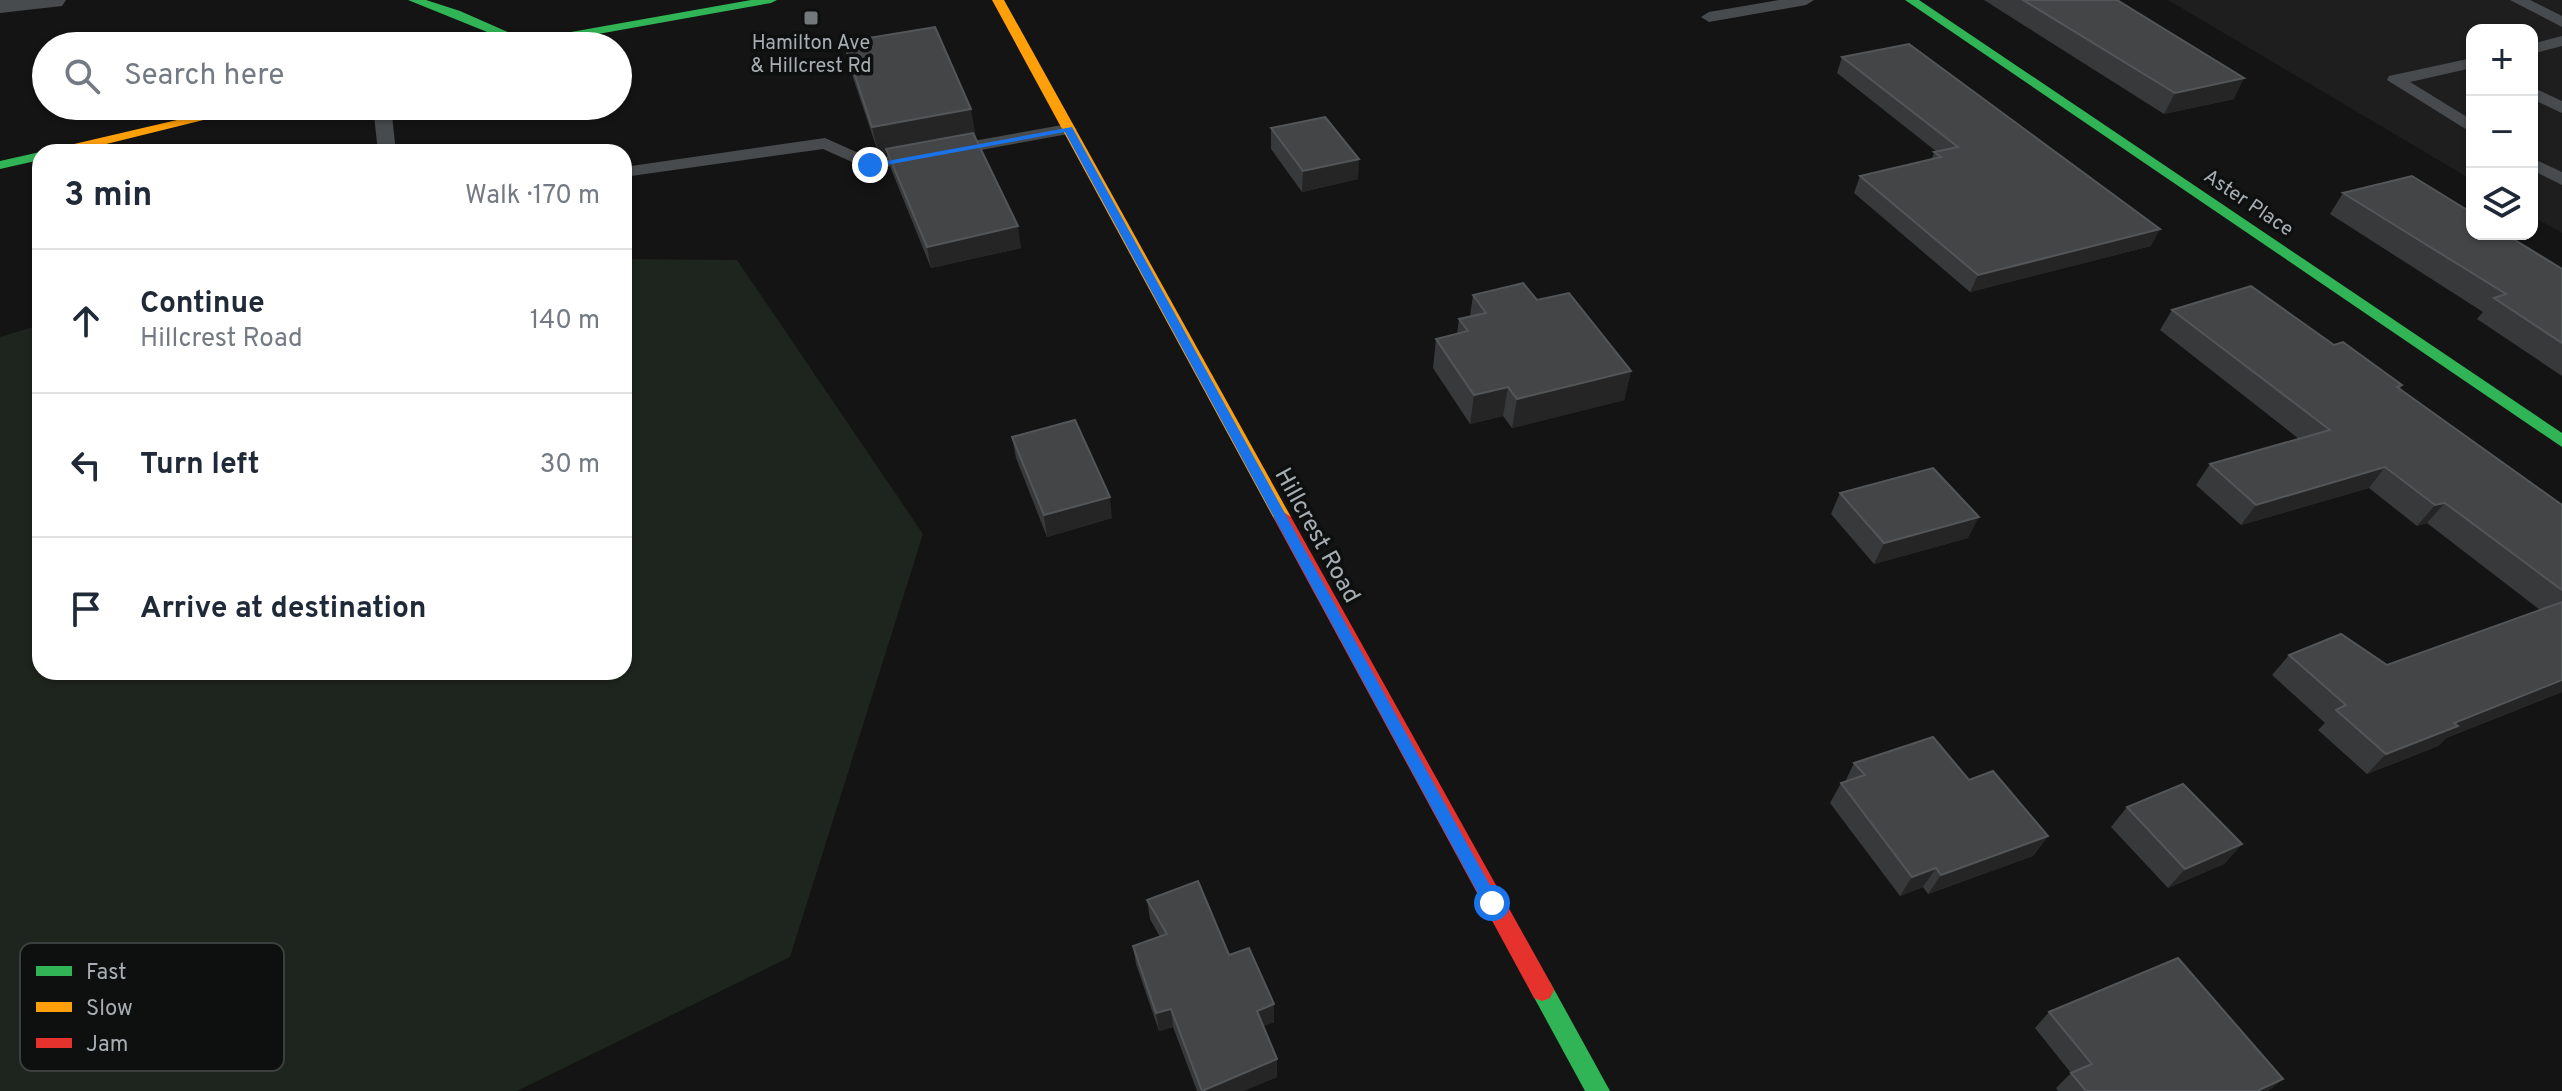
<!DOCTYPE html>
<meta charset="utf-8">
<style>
:root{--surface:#fff;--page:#f6f6f7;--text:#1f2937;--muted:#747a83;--line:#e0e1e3}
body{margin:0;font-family:Overpass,sans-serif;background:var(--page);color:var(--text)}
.controls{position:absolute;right:24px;top:24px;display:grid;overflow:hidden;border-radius:16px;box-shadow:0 2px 6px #0004}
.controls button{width:72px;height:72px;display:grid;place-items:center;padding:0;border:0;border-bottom:2px solid var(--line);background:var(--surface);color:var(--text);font:40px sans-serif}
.stop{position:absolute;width:24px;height:24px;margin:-18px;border:6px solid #1a73e8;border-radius:50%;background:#fff}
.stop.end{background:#1a73e8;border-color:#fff;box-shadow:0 2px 8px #0008}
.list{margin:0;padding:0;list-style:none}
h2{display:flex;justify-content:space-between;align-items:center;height:104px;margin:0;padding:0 32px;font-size:34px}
h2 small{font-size:26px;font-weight:400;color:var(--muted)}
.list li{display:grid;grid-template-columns:52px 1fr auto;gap:24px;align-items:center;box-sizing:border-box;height:144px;padding:0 32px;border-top:2px solid var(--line)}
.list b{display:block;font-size:30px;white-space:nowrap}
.list p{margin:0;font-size:26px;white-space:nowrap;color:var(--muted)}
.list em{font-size:26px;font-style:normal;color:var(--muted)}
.icon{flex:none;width:44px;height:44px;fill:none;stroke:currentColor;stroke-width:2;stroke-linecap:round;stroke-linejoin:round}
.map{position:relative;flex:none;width:2562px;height:1091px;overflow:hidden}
.search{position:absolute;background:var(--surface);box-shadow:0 2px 6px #0004;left:32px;top:32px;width:600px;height:88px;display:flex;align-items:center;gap:20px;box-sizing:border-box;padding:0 28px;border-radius:44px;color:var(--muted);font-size:30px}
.panel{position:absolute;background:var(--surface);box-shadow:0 2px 6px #0004;left:32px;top:144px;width:600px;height:536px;border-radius:24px}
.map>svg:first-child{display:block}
</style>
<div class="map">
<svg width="2562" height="1091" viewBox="0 0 2562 1091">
<rect width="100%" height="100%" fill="#141414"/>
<polygon fill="#1e1e1f" points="2168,0 2562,0 2562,233 2532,216 2532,30 2472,30 2472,180"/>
<polygon fill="#1e241e" points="624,259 737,260 923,534 790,957 517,1091 0,1091 0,337 40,325 40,672 624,672"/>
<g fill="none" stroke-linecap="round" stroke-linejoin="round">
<g fill="#484b4d" fill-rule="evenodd">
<polygon points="1779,0 1814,0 1806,5 1709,22 1701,17 1709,12"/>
<polygon points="2510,0 2530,0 2562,16 2562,27"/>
<polygon points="2562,36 2562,46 2532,54 2532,44"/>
<polygon points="2472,58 2472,68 2410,82 2472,120 2472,133 2387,80 2389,76"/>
<polygon points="2532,87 2562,101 2562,113 2532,99"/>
<polygon points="373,106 391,106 396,152 378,152"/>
<polygon points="1068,124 1077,129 1074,133 870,170 823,149 624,177 624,167 825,138 872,159"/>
<polygon points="2532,158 2562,172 2562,185 2532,170"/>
</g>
<polygon fill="#484b4d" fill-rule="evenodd" points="0,0 66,0 62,6 0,13"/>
<g fill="#30b455" fill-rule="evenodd">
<polygon points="408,0 426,0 460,11 526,40 751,0 777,0 771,3 531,46 504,46 512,42"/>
<polygon points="1905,0 1919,0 2562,433 2562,447"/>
<polygon points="40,152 40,160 0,169 0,161"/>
<polygon points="1542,979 1550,982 1610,1091 1585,1091 1530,990 1534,982"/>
</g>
<g fill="#ff9f0a" fill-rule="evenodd">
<polygon points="992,0 1004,0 1291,517 1288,521 1276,521 1273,517"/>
<polygon points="237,106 260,106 74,152 50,152 57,148"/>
</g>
<polygon fill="#e5322d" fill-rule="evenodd" points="1282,511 1291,517 1550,982 1554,990 1550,998 1542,1001 1534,998 1273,517"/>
</g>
<g fill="#38393a">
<polygon points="1984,0 2117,0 2234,99 2164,114"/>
<polygon points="844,42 976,137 975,138 1021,248 931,268 891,169 887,153 879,155 850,69"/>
<polygon points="1842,57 2151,246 1970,292 1854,193 1860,176 1932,159 1934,152 1937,152 1837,73"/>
<polygon points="1271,128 1358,179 1302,192 1271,149"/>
<polygon points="2343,193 2562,269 2562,376 2477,319 2483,312 2330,214"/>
<polygon points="1473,295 1537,300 1631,371 1624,400 1512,428 1503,416 1470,424 1433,368 1436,339 1457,334 1459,319 1470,316"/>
<polygon points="2172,310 2334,345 2402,385 2400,389 2562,505 2562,692 2446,738 2438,746 2367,774 2318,730 2325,723 2272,675 2289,655 2387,665 2540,610 2427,523 2417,526 2369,488 2241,525 2196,485 2210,464 2299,439 2160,330"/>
<polygon points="1012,437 1112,518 1047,537 1016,458"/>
<polygon points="1840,493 1968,538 1874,564 1831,514"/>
<polygon points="1854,763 1969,780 2048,836 2033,856 1928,894 1923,887 1900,896 1830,803 1841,783 1845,782"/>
<polygon points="2127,807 2242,844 2224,864 2168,888 2111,827"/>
<polygon points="1147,900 1229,955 1274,1004 1274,1022 1263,1026 1277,1077 1243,1091 1197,1091 1173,1027 1159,1031 1136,964 1133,946 1160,937 1150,919"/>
<polygon points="2049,1012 2283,1079 2268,1091 2058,1091 2056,1088 2071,1073 2035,1028"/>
</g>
<g fill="#252525">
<polygon points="2244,78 2234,99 2164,114 2175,93"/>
<polygon points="971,109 976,137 888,153 886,149 887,153 879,155 872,127"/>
<polygon points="1359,159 1358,179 1302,192 1303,171"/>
<polygon points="1018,226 1021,248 931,268 927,247"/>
<polygon points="2160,229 2151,246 1970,292 1978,275"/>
<polygon points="1631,371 1624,400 1512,428 1517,399"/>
<polygon points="1508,387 1503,416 1470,424 1474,395"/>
<polygon points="2385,467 2369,488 2241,525 2256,505"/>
<polygon points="1110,497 1112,518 1047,537 1044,515"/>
<polygon points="2445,503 2427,523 2417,526 2435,505"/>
<polygon points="1979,517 1968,538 1874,564 1884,543"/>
<polygon points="2562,680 2562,692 2446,738 2438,746 2367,774 2386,754 2454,723"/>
<polygon points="2048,836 2033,856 1928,894 1941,875"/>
<polygon points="2242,844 2224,864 2168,888 2185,869"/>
<polygon points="1936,868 1923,887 1900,896 1912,877"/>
<polygon points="1274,1004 1274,1022 1257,1029 1257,1011"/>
<polygon points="1171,1009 1173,1027 1159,1031 1156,1013"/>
<polygon points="1277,1059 1277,1077 1243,1091 1202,1091"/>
<polygon points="2283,1079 2268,1091 2258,1091"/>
</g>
<g fill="#444547" stroke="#535658" stroke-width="2">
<polygon points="2023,0 2117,0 2244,78 2175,93"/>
<polygon points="935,27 971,109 872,127 844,42"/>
<polygon points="1909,44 2160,229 1978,275 1860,176 1941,157 1934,152 1958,147 1842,57"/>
<polygon points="1325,117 1359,159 1303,171 1271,128"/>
<polygon points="973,133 1018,226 927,247 886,149"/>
<polygon points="2412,176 2472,213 2472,234 2505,234 2562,269 2562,343 2494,298 2506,294 2343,193"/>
<polygon points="1523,283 1537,300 1569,293 1631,371 1517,399 1508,387 1474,395 1436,339 1468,331 1459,319 1486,313 1473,295"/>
<polygon points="2251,286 2334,345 2343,342 2402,385 2397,387 2562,505 2562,590 2445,503 2435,505 2385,467 2256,505 2210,464 2330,430 2172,310"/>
<polygon points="1075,420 1110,497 1044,515 1012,437"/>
<polygon points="1933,468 1979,517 1884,543 1840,493"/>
<polygon points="2562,602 2562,680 2454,723 2458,726 2386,754 2336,710 2346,705 2289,655 2341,634 2387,665"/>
<polygon points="1933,737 1969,780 1993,771 2048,836 1941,875 1936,868 1912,877 1841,783 1865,775 1854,763"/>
<polygon points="2183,784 2242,844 2185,869 2127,807"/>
<polygon points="1198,881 1229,955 1249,948 1274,1004 1257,1011 1277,1059 1202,1091 1171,1009 1156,1013 1133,946 1167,934 1147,900"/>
<polygon points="2178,958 2283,1079 2259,1090 2259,1091 2086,1091 2071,1073 2092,1064 2049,1012"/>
</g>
<polygon fill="#1a73e8" points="1072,127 1497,898 1497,908 1486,908 1065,132 870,168 865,165"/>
<rect fill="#73787b" stroke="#0e0f0f" stroke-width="3" x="803" y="10" width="16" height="16" rx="4"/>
<g text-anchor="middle" stroke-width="7" stroke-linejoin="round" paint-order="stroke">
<g font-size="20" fill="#a6aeb3" stroke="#0e0f0f">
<text x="811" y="49">Hamilton Ave<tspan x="811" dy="23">&amp; Hillcrest Rd</tspan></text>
</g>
<g font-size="20" fill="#a6aeb3" stroke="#0e0f0f">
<text transform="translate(2249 202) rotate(34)" y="7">Aster Place</text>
</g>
<g font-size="24" fill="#a6aeb3" stroke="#0e0f0f">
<text transform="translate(1318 535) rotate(61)" y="8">Hillcrest Road</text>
</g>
</g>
<rect x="20" y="943" width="264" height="128" rx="12" fill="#0e0f0f" stroke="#3c3f40" stroke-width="2"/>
<rect x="36" y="966" width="36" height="10" fill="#30b455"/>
<rect x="36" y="1002" width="36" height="10" fill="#ff9f0a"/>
<rect x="36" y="1038" width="36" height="10" fill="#e5322d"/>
<g font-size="22" fill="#a6aeb3">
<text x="86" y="979">Fast</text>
<text x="86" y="1015">Slow</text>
<text x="86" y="1051">Jam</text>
</g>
</svg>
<div class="controls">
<button>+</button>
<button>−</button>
<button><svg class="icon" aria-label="layers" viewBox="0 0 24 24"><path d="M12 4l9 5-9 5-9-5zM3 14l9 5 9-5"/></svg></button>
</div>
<div class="stop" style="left:1492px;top:903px"></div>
<div class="stop end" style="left:870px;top:165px"></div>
<div class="search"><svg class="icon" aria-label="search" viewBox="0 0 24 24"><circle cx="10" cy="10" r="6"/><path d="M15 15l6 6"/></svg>Search here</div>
<section class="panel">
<h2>3 min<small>Walk · 170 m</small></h2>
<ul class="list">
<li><svg class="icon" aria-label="ahead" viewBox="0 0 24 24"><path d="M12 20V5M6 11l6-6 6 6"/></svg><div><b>Continue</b><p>Hillcrest Road</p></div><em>140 m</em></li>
<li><svg class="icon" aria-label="left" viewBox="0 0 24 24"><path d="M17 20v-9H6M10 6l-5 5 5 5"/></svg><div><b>Turn left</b></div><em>30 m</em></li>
<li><svg class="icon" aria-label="arrive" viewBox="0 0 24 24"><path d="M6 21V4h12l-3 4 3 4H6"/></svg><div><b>Arrive at destination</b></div></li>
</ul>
</section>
</div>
